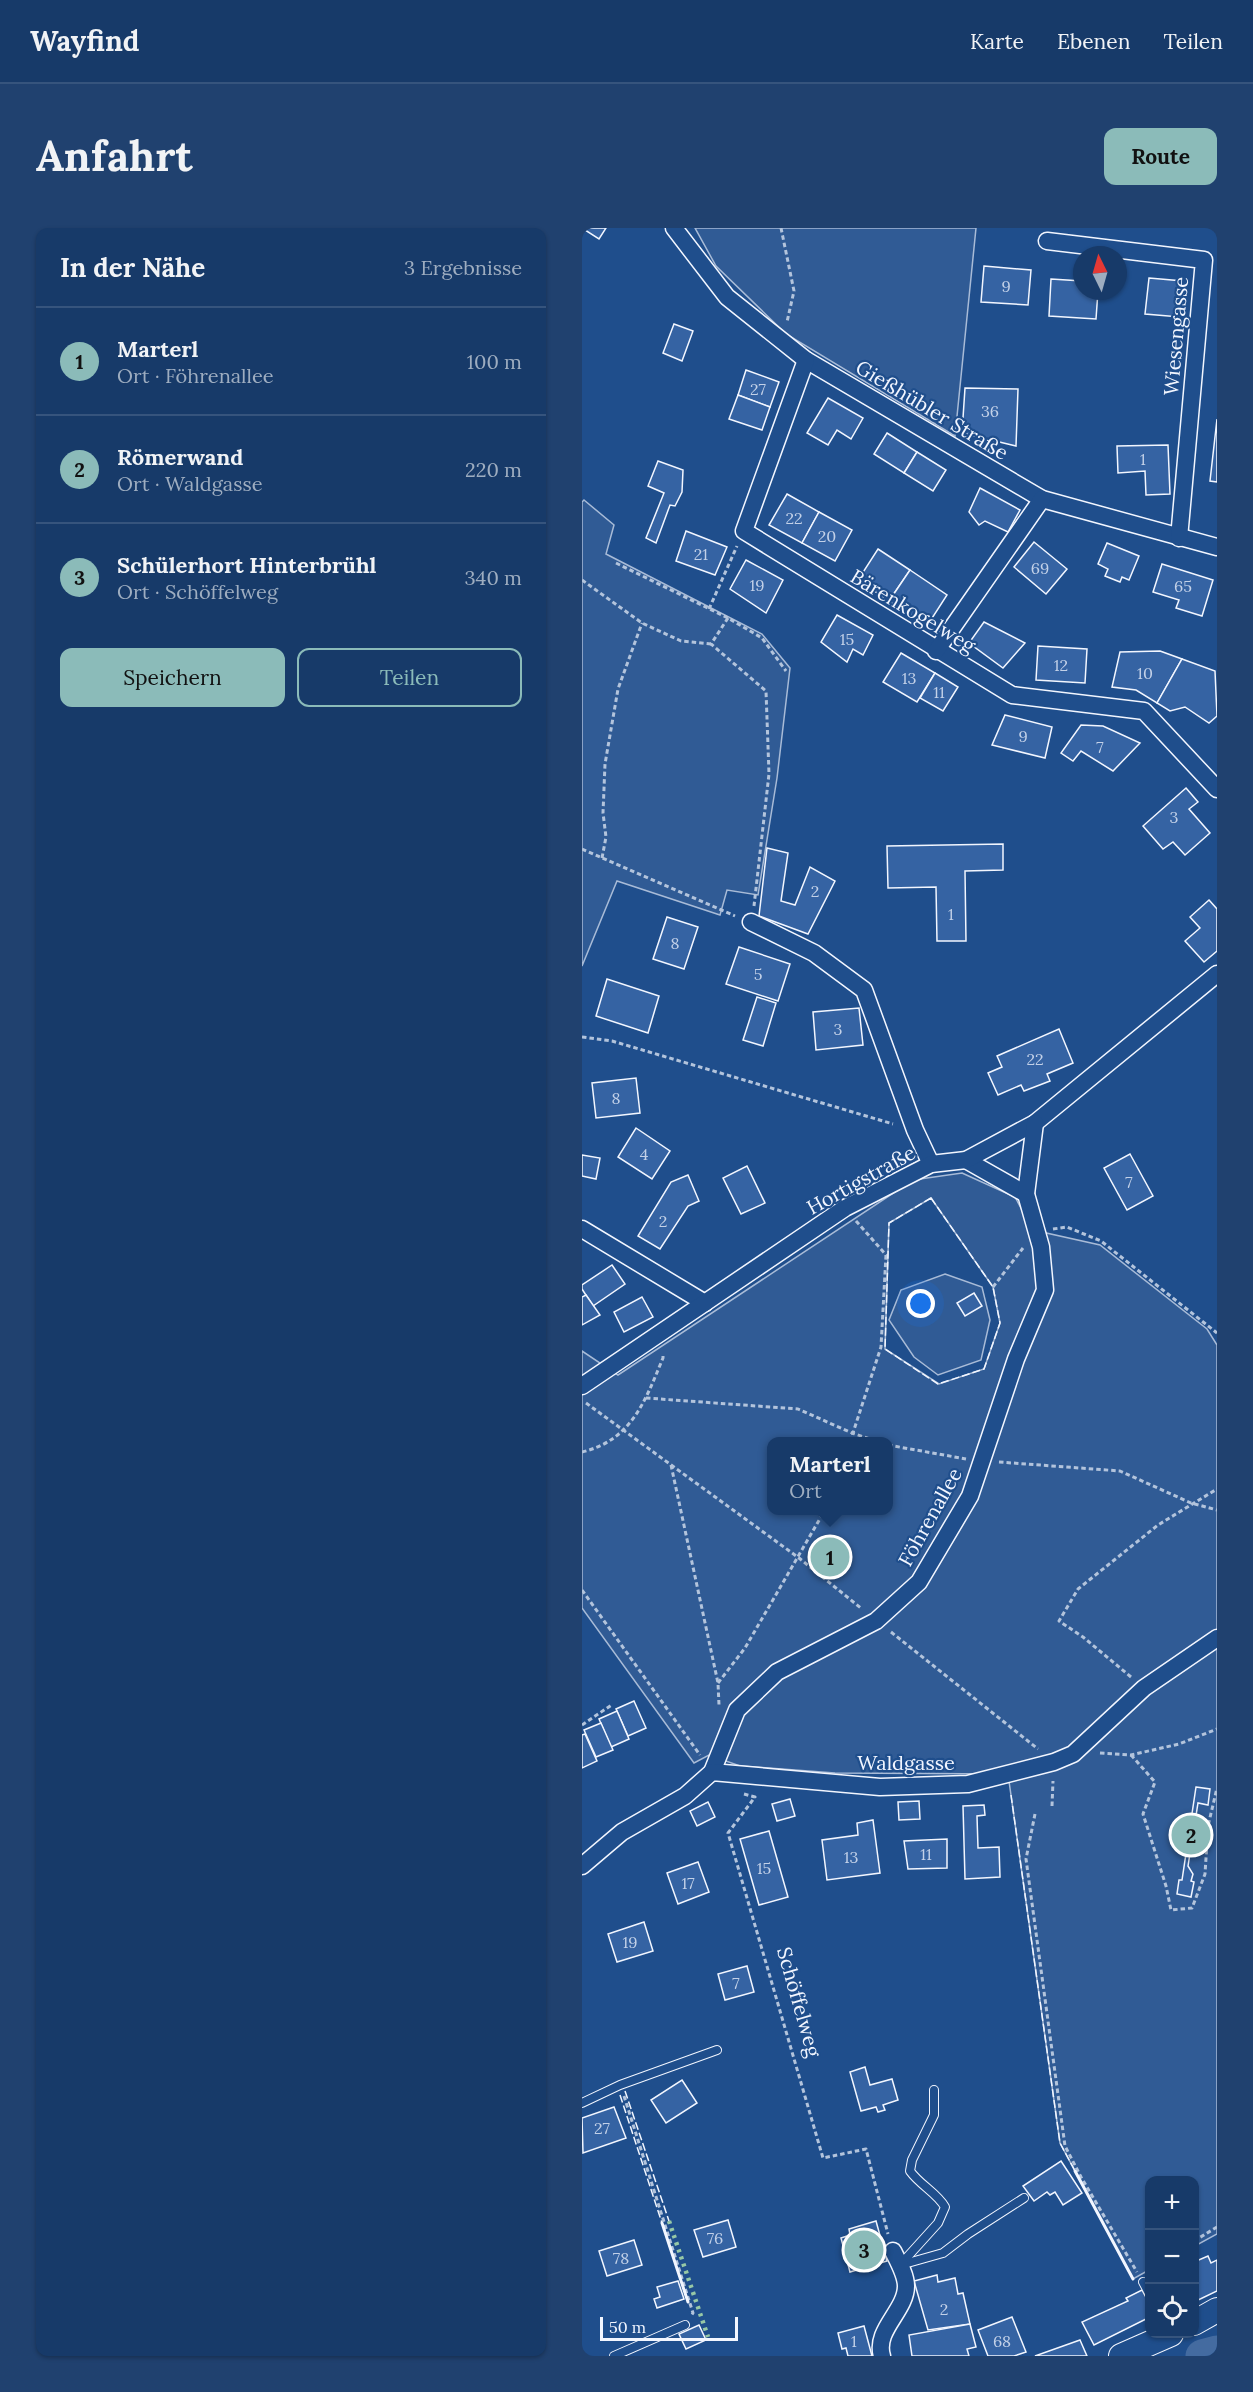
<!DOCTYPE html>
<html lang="de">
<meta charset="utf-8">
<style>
:root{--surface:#173a69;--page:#20416f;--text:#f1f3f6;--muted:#9eadc0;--line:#36547d;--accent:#8bbbb9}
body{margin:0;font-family:Lora,serif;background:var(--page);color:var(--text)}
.controls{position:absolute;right:18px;bottom:18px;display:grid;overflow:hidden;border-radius:12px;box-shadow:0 2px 4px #0004}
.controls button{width:54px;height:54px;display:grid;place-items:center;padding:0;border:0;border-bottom:2px solid var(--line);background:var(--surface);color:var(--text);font:30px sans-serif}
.compass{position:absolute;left:491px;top:18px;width:54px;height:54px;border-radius:50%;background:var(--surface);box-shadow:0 2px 4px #0004;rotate:355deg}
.scale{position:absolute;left:18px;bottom:15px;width:138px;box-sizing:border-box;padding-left:6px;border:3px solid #f2f6ff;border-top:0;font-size:16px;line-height:21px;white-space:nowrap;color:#f2f6ff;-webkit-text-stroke:4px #1f4e8c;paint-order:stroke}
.you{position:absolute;left:339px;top:1076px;width:21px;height:21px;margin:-15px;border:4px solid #fff;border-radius:50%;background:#1a73e8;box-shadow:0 0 0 9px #1a73e833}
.badge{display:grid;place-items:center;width:39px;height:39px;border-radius:50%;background:var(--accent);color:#111;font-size:20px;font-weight:700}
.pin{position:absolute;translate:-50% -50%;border:3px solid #fff;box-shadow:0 2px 6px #0006}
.popup{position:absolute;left:185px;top:1209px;width:126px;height:78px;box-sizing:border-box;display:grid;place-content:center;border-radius:12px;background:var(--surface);filter:drop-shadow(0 2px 4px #0005);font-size:20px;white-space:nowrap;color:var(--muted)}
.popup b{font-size:22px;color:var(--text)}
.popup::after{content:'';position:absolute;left:50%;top:100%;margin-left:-12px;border:12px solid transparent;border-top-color:var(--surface)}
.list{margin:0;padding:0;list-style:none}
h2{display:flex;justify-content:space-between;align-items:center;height:78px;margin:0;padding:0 24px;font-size:26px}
h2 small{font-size:20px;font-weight:400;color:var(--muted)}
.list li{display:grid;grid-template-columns:39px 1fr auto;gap:18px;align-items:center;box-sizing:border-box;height:108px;padding:0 24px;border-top:2px solid var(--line)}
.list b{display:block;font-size:22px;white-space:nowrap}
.list p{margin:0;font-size:20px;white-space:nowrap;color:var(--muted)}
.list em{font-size:20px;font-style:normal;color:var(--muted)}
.actions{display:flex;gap:12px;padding:18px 24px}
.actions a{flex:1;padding:14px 0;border:2px solid var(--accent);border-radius:12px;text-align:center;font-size:21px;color:var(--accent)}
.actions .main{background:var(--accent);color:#111}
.icon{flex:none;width:33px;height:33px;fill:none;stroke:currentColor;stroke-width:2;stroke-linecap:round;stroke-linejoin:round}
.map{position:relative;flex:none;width:635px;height:2128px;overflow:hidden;border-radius:12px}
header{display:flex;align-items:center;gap:36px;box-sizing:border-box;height:84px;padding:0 30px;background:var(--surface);border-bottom:2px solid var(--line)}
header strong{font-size:28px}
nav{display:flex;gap:33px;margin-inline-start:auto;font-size:21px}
.intro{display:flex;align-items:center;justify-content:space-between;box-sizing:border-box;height:144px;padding:0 36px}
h1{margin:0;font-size:42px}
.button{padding:15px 27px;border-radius:12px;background:var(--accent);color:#111;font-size:21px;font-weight:700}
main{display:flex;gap:36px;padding:0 36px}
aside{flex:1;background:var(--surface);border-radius:12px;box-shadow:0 2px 4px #0004}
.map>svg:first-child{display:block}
</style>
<header>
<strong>Wayfind</strong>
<nav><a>Karte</a><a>Ebenen</a><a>Teilen</a></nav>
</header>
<div class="intro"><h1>Anfahrt</h1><a class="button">Route</a></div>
<main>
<aside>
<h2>In der Nähe<small>3 Ergebnisse</small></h2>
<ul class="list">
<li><span class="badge">1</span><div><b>Marterl</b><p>Ort · Föhrenallee</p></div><em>100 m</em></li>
<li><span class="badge">2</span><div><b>Römerwand</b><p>Ort · Waldgasse</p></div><em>220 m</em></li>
<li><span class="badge">3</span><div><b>Schülerhort Hinterbrühl</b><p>Ort · Schöffelweg</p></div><em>340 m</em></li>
</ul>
<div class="actions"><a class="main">Speichern</a><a>Teilen</a></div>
</aside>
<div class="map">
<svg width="635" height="2128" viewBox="0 0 635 2128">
<rect width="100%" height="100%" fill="#1f4e8c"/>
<g fill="#305b95" stroke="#a8bbd7" stroke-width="1.5" fill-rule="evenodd">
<polygon points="113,0 394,0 373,208 204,106 134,38"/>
<polygon points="2,272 32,297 24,326 180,406 208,440 195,550 176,667 145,662 138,687 35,653 0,738 0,274"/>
<path d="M380,945L433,969L451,1002L518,1017L625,1101L635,1117V2006L613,2018L612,1952H568L567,2042L551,2051L478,1915L426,1546L253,1545L158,1538L127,1527L112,1535L0,1380V1123L36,1147L331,952ZM349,970L411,1059L418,1095L402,1141L357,1156L303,1121L307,995ZM190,1214H306V1282H190Z"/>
<polygon points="363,1046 400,1059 408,1092 399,1132 356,1147 332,1129 307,1092 319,1062"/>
</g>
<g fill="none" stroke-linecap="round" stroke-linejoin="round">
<polyline stroke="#446ba0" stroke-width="33" points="620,2128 635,2124"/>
</g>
<g fill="#3563a3" stroke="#f2f6ff" stroke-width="1.5">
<polygon points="0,0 24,0 17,11"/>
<polygon points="402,38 449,42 446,77 399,74"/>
<polygon points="567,50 601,53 598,89 563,86"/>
<polygon points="469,51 500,53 500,63 516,63 514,91 467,88"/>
<polygon points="92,96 111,103 100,133 81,125"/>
<polygon points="164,142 197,154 188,179 156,167"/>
<polygon points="383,160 436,161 434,218 380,205"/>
<polygon points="156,167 188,179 180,202 147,191"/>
<polygon points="246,170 281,190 269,211 255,202 246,217 225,205"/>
<polygon points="635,191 635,254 628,253"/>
<polygon points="305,205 335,224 322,245 292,226"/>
<polygon points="586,217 588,266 564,267 563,243 536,245 535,218"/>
<polygon points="335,224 364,242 351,263 322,245"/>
<polygon points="76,233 101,242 100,264 93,278 88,277 74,315 64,310 82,265 66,258"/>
<polygon points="398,260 438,282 426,304 403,293 397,297 387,284"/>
<polygon points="205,266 237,284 220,315 187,297"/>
<polygon points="237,284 270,302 253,333 220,315"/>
<polygon points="104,303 145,319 133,347 94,333"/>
<polygon points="452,314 485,341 464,366 432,339"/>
<polygon points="525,315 557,328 547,352 540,349 538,354 523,348 526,341 516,336"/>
<polygon points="296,321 328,342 307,373 276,352"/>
<polygon points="164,332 201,352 184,385 148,361"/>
<polygon points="580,336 631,352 620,388 594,380 597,372 571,364"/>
<polygon points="328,342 365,367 345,398 307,373"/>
<polygon points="255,387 291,407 281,427 271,421 265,434 239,414"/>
<polygon points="402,394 443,415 421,440 387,415"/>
<polygon points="456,418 505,421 503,455 454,452"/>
<polygon points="578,423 600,431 575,475 554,462 530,459 538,424"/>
<polygon points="319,425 353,445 335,474 301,454"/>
<polygon points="600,431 633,443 635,488 627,495 603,479 588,483 575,475"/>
<polygon points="353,445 376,459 361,483 338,470"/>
<polygon points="423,487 470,499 463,530 410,517"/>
<polygon points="499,497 521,498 558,515 531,543 499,523 491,533 479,525"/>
<polygon points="604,560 616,574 607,581 628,605 603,627 591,614 581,621 561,598"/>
<polygon points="421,616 421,642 383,643 384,713 355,713 354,659 306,660 305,618"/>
<polygon points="185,620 206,625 199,673 213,677 228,639 253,653 226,706 177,688"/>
<polygon points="627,672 635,681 635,723 622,734 603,713 618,700 608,689"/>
<polygon points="85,689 116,699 102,741 71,731"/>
<polygon points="157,719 208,736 196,773 144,756"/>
<polygon points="25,751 77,768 66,805 14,788"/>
<polygon points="175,769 194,775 181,818 161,812"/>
<polygon points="277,780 281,817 234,822 231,784"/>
<polygon points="477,801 491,835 465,846 468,853 442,863 439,857 416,867 406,845 420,839 415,828"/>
<polygon points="54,850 58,885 14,890 10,855"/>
<polygon points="54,900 88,923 70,951 36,929"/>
<polygon points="548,926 571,968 545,982 522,940"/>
<polygon points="0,927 18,930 14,951 0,948"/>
<polygon points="165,938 183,975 159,986 141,950"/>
<polygon points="106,947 117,973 106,978 78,1021 56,1008 89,954"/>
<polygon points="30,1037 43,1056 11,1078 0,1061 0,1057"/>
<polygon points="392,1065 400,1078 383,1088 375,1075"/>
<polygon points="4,1067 18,1087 0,1097 0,1069"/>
<polygon points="60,1069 71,1089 42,1104 32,1084"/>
<polygon points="52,1473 64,1500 46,1508 34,1481"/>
<polygon points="35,1483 47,1511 29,1519 17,1491"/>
<polygon points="19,1495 31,1522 14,1529 2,1502"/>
<polygon points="3,1506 15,1533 0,1540 0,1507"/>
<polygon points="614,1559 628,1561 626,1577 616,1575 606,1638 611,1646 609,1653 612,1654 609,1669 595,1666 597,1652 600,1652"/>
<polygon points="208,1571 213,1588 195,1593 190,1576"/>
<polygon points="337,1573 338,1591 317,1592 316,1574"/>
<polygon points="126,1574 133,1589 115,1598 108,1583"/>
<polygon points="402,1577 403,1587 395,1588 396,1620 417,1619 418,1649 383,1651 381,1578"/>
<polygon points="291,1592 298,1645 245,1652 240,1612 276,1607 275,1595"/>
<polygon points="187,1603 206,1669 177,1677 158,1611"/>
<polygon points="365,1611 365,1640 326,1641 322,1613"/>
<polygon points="116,1634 127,1664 96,1676 85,1645"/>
<polygon points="62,1694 71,1723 35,1734 26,1706"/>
<polygon points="165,1738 172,1764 143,1772 136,1746"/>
<polygon points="283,1839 288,1857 310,1851 316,1872 301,1877 303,1882 296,1884 294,1879 279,1883 268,1844"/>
<polygon points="100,1852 115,1875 84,1895 69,1872"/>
<polygon points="32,1879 44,1910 1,1925 0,1890"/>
<polygon points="479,1933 500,1965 481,1977 473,1964 468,1967 465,1964 452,1973 441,1958"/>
<polygon points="146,1992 154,2019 121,2029 112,2002"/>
<polygon points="294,1993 305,2033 268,2044 259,2010 268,2007 267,2001"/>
<polygon points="52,2012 60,2037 25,2048 17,2023"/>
<polygon points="626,2028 629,2035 635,2032 635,2063 612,2074 612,2034"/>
<polygon points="355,2047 356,2054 373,2050 376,2066 381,2065 388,2096 346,2102 332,2053"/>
<polygon points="96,2053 102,2071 75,2080 72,2071 78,2069 75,2059"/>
<polygon points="560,2062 568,2077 568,2089 512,2117 500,2094 546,2073 544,2070"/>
<polygon points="430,2089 444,2124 432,2128 406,2128 396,2102"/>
<polygon points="388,2096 394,2119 385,2121 387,2128 330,2128 327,2107"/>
<polygon points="117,2097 124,2112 104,2121 97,2106"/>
<polygon points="282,2098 290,2128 266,2128 264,2120 260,2121 256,2105"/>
<polygon points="498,2112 505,2128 453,2128"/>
</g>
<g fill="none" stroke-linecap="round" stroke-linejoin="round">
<g stroke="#f2f6ff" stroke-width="10">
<g id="service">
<polyline points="0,1875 38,1857 135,1822"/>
<polyline points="322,2036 361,2025 386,2006 442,1970"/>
<path d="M318,2037L356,1995L363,1979C355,1965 338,1957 328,1943L330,1932L352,1887V1862"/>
<polyline points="561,2054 568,2067"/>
<polyline points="32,2128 103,2097"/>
</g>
</g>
<g stroke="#f2f6ff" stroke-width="19">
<g id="minor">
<polyline points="92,0 145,69 224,132 460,271 635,319"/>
<polyline points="465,13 622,32 597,310"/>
<polyline points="224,132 162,303 430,467 562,483 635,561"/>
<polyline points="354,423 460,271"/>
<polyline points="169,694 232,725 282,762 333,902 349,936"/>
<polyline points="384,932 444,966"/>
<polyline points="0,1001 123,1075"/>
<polyline points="0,1158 263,980 349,936 384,932 453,895 635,746"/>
<polyline points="130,1544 155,1482 195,1444 294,1393 337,1354 388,1268 434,1131 463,1062 459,1019 444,966 453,895"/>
<polyline points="0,1638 40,1604 103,1568 130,1544 298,1559 386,1556 472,1534 491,1526 562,1460 635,1410"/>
<path d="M300,2128C292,2102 324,2083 324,2058C324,2047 316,2033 311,2023"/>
</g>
</g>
<g stroke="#f2f6ff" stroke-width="26">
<g id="secondary">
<polyline points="612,2095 635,2082"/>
<polyline points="539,2128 589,2106"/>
</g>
</g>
<g stroke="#b3c4dc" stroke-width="3" stroke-dasharray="4.5 3" stroke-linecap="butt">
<polyline points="199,0 212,63 205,94"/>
<polyline points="34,335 146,390 180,410 204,443"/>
<polyline points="0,352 60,395 99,413 129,416"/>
<polyline points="127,381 155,318"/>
<polyline points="146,390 129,416 184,463 187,546 172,678"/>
<polyline points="0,621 153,688"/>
<polyline points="20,630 24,609 21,585 23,536 36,461 60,395"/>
<polyline points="0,809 30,813 311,896"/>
<polyline points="274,993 305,1028"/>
<polyline points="471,1001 485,999 519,1013 635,1105"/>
<polyline points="411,1059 441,1020"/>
<polyline points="64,1170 216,1181 270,1205 297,1214"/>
<polyline points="4,1175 217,1330 280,1381"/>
<polyline points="268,1214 299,1119 304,1027"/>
<polyline points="306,1217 384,1231"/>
<path d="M0,1224C50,1212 63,1173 81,1130V1125"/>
<polyline points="417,1234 538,1243 609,1275 635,1282"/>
<polyline points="89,1237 136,1455 137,1477"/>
<polyline points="0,1362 118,1527"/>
<polyline points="309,1404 456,1521"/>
<polyline points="549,1449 501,1409 477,1393 496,1361 576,1297 635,1261"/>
<polyline points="136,1455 163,1420 243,1282"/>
<polyline points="0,1497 31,1476"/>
<polyline points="518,1525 549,1527 597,1516 635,1501"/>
<polyline points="549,1527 573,1554 561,1586 584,1658 589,1682 610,1680 623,1646 626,1598 635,1560"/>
<polyline points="162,1566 173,1569 146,1605 241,1930 284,1921 306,2006"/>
<polyline points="470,1578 471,1553"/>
<polyline points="453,1586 444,1631 483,1918 499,1949 555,2044"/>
<polyline points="42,1868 111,2085 109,2088"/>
<polyline points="612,2013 635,1999"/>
</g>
<use href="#service" stroke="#1f4e8c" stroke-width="8"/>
<use href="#minor" stroke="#1f4e8c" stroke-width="16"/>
<use href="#secondary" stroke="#1f4e8c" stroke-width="24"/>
<polyline stroke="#97c8a6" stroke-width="4.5" stroke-dasharray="3 4.5" stroke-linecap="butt" points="87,1993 126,2109"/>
<g stroke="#f2f6ff" stroke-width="1.5" stroke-dasharray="8 3" stroke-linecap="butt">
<polygon points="349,970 411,1059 418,1095 402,1141 356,1156 303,1121 307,995"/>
<polyline points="429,1567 478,1915 493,1943"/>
<polyline points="43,1863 87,1993"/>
<polyline points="38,1867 80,1995"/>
</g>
<g stroke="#f2f6ff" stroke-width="3">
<polyline points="493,1943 551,2051"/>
<polyline points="80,1995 106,2074"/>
</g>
</g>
<g text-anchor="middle" stroke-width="4.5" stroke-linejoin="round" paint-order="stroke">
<g font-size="16" fill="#c3d1e8">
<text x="424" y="64">9</text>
<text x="176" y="167">27</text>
<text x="408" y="189">36</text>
<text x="561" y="237">1</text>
<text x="212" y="296">22</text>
<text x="245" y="314">20</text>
<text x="119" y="332">21</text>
<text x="458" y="346">69</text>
<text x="175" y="363">19</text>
<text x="601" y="364">65</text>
<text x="265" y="417">15</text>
<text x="479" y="443">12</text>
<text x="563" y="451">10</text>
<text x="327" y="456">13</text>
<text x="357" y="470">11</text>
<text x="441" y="514">9</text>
<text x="518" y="525">7</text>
<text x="592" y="595">3</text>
<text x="233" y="669">2</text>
<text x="369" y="692">1</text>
<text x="93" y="721">8</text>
<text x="176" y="752">5</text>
<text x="256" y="807">3</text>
<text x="453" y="837">22</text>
<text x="34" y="876">8</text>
<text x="62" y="932">4</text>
<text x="547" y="960">7</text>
<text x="81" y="999">2</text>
<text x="344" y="1632">11</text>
<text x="269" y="1635">13</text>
<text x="182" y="1646">15</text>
<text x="106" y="1661">17</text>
<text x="48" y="1720">19</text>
<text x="154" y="1761">7</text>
<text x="20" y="1906">27</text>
<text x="133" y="2016">76</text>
<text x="39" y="2036">78</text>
<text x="362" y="2087">2</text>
<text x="272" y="2119">1</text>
<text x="420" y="2119">68</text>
</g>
<g font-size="20" fill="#f2f6ff" stroke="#1f4e8c">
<text transform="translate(594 108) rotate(-85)" y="7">Wiesengasse</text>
<text transform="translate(350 182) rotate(31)" y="7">Gießhübler Straße</text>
<text transform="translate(331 383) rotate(31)" y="7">Bärenkogelweg</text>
<text transform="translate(279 952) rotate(-29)" y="7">Hortigstraße</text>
<text transform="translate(348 1289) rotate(-61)" y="7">Föhrenallee</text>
<text x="324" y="1542">Waldgasse</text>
<text transform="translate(217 1774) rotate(74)" y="7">Schöffelweg</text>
</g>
</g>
</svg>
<div class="controls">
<button>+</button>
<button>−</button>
<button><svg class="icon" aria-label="locate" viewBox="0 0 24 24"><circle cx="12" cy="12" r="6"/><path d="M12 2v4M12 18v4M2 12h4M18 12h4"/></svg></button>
</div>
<svg class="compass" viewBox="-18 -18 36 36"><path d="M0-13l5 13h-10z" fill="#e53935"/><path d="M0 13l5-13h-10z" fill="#9eadc0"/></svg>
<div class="scale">50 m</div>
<div class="you"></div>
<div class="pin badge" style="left:248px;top:1329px">1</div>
<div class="popup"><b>Marterl</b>Ort</div>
<div class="pin badge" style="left:609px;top:1607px">2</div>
<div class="pin badge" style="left:282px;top:2022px">3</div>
</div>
</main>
